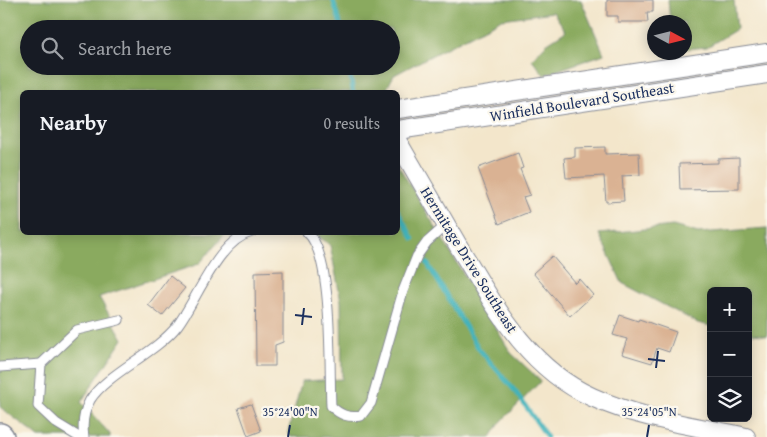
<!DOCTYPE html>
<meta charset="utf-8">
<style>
:root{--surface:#171b24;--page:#20242c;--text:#f1f3f6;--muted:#9ea1a6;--line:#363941}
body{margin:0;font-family:"Gentium Book Plus",serif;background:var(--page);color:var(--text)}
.controls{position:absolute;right:15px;bottom:15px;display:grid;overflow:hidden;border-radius:8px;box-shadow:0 2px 12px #0003}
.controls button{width:45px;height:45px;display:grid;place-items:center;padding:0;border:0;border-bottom:1px solid var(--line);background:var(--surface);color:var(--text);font:25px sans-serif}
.compass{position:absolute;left:647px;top:15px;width:45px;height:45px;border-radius:50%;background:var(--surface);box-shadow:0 2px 12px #0003;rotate:97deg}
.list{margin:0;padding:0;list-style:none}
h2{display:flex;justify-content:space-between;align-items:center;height:65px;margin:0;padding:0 20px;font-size:21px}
h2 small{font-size:16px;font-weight:400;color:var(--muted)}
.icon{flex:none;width:28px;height:28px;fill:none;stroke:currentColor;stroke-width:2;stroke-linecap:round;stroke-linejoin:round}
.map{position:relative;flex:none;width:767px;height:437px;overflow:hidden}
.search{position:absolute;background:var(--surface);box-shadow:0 2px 12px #0003;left:20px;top:20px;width:380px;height:55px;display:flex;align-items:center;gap:12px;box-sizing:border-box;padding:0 18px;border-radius:28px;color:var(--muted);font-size:19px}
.panel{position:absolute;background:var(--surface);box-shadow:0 2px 12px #0003;left:20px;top:90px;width:380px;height:145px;border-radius:8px}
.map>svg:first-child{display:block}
</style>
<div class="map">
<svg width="767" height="437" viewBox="0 0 767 437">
<rect width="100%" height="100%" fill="#fbf7ec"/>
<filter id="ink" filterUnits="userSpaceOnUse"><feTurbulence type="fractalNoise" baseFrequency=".02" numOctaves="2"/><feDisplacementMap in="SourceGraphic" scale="10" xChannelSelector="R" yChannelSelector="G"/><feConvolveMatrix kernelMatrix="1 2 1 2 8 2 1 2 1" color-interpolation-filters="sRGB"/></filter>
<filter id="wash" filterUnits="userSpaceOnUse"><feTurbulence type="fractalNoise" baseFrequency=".0096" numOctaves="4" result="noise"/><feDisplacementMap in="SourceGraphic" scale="20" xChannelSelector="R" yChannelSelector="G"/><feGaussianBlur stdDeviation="1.12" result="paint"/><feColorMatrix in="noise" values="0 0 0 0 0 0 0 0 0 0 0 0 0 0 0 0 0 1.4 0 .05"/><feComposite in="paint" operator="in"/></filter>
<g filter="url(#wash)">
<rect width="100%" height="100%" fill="#f3e6cb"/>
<g fill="#8aaa5f" stroke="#526c5e" fill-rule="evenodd">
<path d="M0,0H581L604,54L544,75L532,59L546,44L566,31L553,12L502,19L394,75L385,92H22V232L226,233L199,264L99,297L123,339L81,402L110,434V437H39L0,407ZM29,29H391V66H29Z"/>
<polygon points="668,0 734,0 737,29 707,47 685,49 684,22 670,22"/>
<polygon points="398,165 511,353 541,381 500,423 491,437 291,437 288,432 302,381 342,379 341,301 330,245 314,233 398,232"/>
<polygon points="673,226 698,233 767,228 767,336 748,333 748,291 711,291 711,326 698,323 622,283 599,234"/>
</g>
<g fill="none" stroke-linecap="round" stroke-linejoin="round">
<g stroke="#43b3bb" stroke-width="4.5">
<polyline points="333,0 342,29"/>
<polyline points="349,66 353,92"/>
<polyline points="398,211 413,239"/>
<polyline points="427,263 479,349 515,391 547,437"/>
</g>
</g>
<g id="blocks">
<g fill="#dab293">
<polygon points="607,0 653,0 653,12 647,12 648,22 618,22 618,16 607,16"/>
<polygon points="605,147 605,154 639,153 640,175 622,176 624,201 606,202 604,176 566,178 564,158 575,157 575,148"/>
<polygon points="518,153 523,168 520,169 530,195 523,197 529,212 499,224 478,168"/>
<polygon points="739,158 739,189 680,190 679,164 718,163 718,159"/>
<polygon points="552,256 575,283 579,279 593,295 570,316 533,273"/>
<polygon points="283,271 283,342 275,345 275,366 256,366 255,272"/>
<polygon points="170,276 185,288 162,316 148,305"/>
<polygon points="620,315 638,321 639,319 676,332 669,352 657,348 652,363 622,354 627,339 613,335"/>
<polygon points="251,404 261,431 248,436 238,408"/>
</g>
</g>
</g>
<g filter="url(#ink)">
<use href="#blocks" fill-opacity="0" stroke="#878a94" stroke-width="1"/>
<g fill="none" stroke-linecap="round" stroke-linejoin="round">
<g stroke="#878a94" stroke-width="11">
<g id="lane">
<path d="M307,232C334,255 329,370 331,406C340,415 348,418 361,416L371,403L403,291L417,256L427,242L446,225"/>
<polyline points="0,367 41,364"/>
<polyline points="79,437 56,423 38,406 41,364 77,330 119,320"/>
<path d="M84,437C82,425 84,411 90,400C106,374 156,353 177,326C197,300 218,240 252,232"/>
</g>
</g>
<g stroke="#878a94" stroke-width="20">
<g id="street">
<polyline points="398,109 767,53"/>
<polyline points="398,130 767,74"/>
<path d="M398,142C418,177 439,212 459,247C494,305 527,368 592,397C640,419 695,426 746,437"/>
</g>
</g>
<g stroke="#878a94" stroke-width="28">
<polyline id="secondary" points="0,436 1,437"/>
</g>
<use href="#lane" stroke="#fff" stroke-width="9"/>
<use href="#street" stroke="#fff" stroke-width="18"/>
<use href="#secondary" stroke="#fff" stroke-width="25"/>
</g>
</g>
<path fill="none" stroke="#1b2f5e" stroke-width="2" d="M295,315L312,317M302,325L304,308M648,359L665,361M656,368L658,351M288,437L290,425M647,437L649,425"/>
<g text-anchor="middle" stroke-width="4.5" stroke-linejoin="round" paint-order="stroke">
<g font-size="15" fill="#1b2f5e" stroke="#fbf7ec">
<text transform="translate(582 102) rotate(-9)" y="5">Winfield Boulevard Southeast</text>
<text transform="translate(469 260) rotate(58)" y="5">Hermitage Drive Southeast</text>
</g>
</g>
<g font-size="12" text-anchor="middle" fill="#1b2f5e" stroke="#fbf7ec" stroke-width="4.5" stroke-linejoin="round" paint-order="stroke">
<text x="290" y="416">35°24'00"N</text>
<text x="649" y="416">35°24'05"N</text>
</g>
</svg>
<div class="controls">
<button>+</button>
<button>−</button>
<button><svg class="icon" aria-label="layers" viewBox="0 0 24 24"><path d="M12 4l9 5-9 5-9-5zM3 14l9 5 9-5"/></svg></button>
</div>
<svg class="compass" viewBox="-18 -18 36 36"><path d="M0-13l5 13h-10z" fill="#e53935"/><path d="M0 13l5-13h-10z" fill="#9ea1a6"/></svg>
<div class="search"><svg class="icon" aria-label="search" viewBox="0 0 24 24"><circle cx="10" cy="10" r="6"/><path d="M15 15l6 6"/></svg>Search here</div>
<section class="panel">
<h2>Nearby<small>0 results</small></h2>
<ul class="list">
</ul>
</section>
</div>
